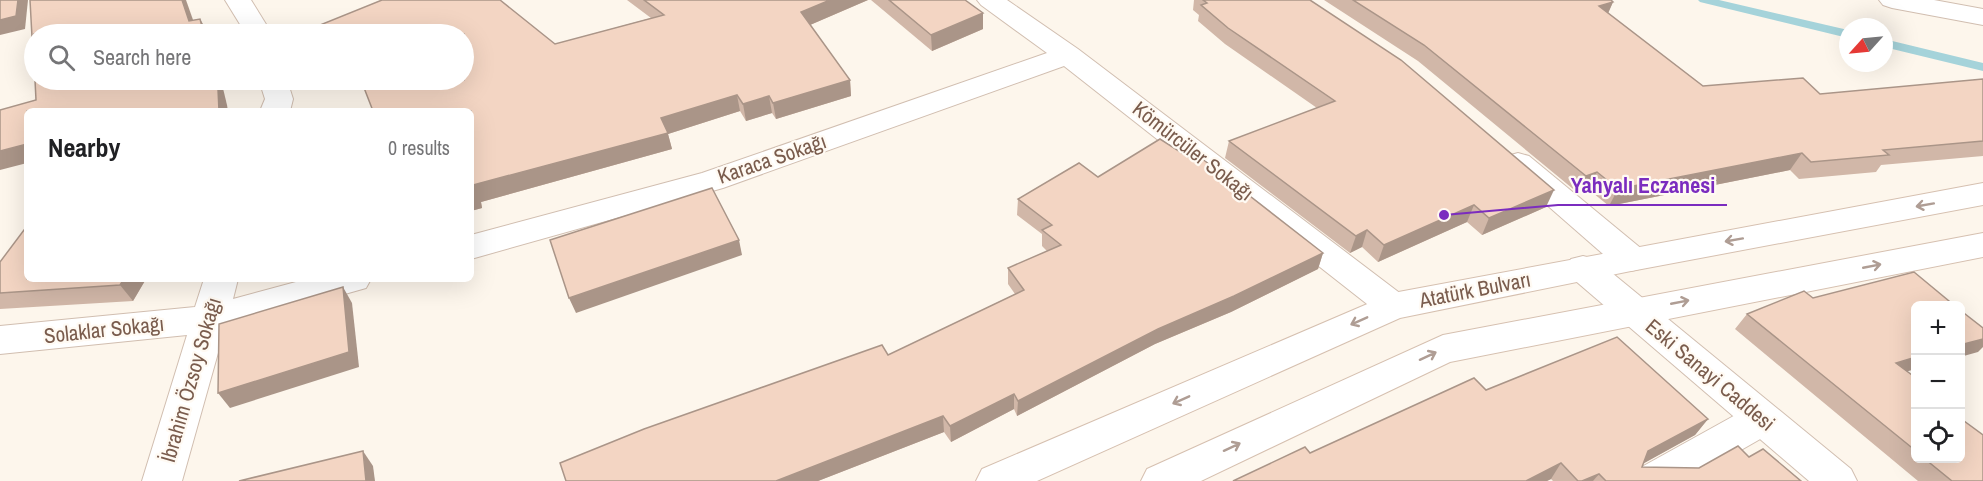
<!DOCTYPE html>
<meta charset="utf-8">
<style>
:root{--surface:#fff;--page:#f6f6f6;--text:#202124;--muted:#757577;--line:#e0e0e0}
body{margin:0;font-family:"Archivo Narrow",sans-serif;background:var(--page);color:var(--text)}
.controls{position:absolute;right:18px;bottom:18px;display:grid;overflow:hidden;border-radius:9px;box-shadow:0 6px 24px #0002}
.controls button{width:54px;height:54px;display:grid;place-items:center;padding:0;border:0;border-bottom:2px solid var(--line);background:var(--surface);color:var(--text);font:30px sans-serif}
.compass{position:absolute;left:1839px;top:18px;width:54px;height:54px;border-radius:50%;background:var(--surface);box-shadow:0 6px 24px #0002;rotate:243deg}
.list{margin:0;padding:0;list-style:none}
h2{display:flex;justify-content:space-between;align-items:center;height:78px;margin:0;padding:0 24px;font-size:26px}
h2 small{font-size:20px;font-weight:400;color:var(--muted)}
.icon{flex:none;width:33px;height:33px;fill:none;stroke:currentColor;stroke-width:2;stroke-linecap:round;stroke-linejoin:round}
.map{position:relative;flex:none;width:1983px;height:481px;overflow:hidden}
.search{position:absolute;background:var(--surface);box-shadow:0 6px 24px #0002;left:24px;top:24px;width:450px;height:66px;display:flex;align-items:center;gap:15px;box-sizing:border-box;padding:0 21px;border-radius:33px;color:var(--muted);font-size:22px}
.panel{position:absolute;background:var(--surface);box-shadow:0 6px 24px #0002;left:24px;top:108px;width:450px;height:174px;border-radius:9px}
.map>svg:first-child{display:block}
</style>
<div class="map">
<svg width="1983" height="481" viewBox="0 0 1983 481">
<rect width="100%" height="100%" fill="#fdf6ec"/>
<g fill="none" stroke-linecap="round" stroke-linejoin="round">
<g fill="#a5d3da" fill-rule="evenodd">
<polygon points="1698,0 1719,0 1848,30 1848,38 1700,2"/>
<polygon points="1884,39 1983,63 1983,71 1884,47"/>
</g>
<g stroke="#d1beb0" stroke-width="2">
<g id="minor">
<polygon points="225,0 251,0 272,34 246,34"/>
<polygon points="977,0 1007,0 1078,49 1405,297 1410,306 1405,315 1393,319 1381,315 1064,66 723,188 471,259 471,235 702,173 1047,53 981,5"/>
<polygon points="1879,0 1934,0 1983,9 1983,25 1892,8 1883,5"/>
<polygon points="259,80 287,80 293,99 290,111 260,111 265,99"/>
<polygon points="1518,153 1529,156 1643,250 1648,259 1643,268 1631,271 1619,268 1507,170 1503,163 1507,156"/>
<polygon points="204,279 238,279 233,299 307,279 371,279 366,288 225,328 182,481 142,481 187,335 0,354 0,326 195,307"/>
<polygon points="1762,403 1776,408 1781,419 1776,430 1687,481 1632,481 1638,469 1748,408"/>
</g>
</g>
<g stroke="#d1beb0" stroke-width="2">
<polygon id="tertiary" points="1583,256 1595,259 1851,469 1857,481 1809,481 1571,277 1566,268 1571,259"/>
</g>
<g stroke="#d6c0b0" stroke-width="2">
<g id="secondary">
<polygon points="1983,183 1983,205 1631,271 1400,318 1037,481 976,481 982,469 1393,293"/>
<polygon points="1983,233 1983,257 1450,362 1201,481 1141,481 1147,469 1443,335"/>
</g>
</g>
<use href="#minor" fill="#fff" fill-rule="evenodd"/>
<use href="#tertiary" fill="#fff" fill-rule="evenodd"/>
<use href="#secondary" fill="#fff" fill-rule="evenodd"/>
</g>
<g fill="#d1b7a8">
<polygon points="382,0 500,0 555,44 651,18 627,0 868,0 810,25 850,80 851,96 776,119 772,113 746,121 740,111 668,134 672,149 481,202 482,208 471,211 471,111 373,111 361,80 464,80 464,34 324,34 320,25"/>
<polygon points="871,0 965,0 983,13 983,29 932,51"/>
<polygon points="1194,0 1298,0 1546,207 1482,235 1467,222 1378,262 1362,247 1350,253 1225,158 1229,141 1317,108 1225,44 1198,21 1199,15 1193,10"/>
<polygon points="1324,0 1611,0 1613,2 1608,13 1703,86 1820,94 1983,79 1983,156 1881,165 1876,172 1799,179 1790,170 1609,206 1588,189 1578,193 1418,61"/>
<polygon points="1098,177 1323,253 1318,269 1231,312 1155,344 1017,416 1014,409 951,442 944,432 818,481 566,481 888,355 1015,294 1008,284 1008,268 1047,251 1042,246 1042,234 1017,215 1018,199"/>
<polygon points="146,279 133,301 0,309 0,293"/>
<polygon points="1747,314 1907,371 1916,378 1916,459 1960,459 1983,481 1918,481 1735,329"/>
<polygon points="1486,390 1708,419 1695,435 1644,463 1642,467 1699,468 1749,457 1801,481 1553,481 1551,479 1547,481 1233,481"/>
</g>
<g fill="#aa9588">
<polygon points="18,0 28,0 25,29 0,35 0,20"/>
<polygon points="182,0 186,0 198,34 189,21"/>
<polygon points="830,0 868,0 803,28 801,12"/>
<polygon points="1613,2 1606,18 1599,6"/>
<polygon points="983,13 983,29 932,51 931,35"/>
<polygon points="200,19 209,34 204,34"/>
<polygon points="216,80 221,80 227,105 228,111 219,111"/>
<polygon points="850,80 851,96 776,119 773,103"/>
<polygon points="737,95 740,111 668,134 672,149 481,202 482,208 471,211 471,193 473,185 661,118"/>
<polygon points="769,96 772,113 746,121 743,104"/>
<polygon points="27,144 27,163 0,170 0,151"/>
<polygon points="1802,153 1790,170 1609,206 1618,189"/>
<polygon points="1597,172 1588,189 1578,193 1586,176"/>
<polygon points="1554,190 1546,207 1482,235 1489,218"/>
<polygon points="1474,205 1467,222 1378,262 1384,245"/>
<polygon points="1367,230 1362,247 1350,253 1356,236"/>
<polygon points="739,240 742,255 576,313 569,298"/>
<polygon points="1323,253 1318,269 1231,312 1155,344 1017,416 1018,401 1158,329"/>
<polygon points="124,279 146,279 133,301 120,285"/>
<polygon points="343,287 352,303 359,367 230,408 218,393"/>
<polygon points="1983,339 1983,347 1978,352 1960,357 1960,345"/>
<polygon points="1916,357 1916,369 1882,378 1896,363"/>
<polygon points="1014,394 1014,409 951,442 950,426"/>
<polygon points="943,416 944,432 818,481 776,481"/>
<polygon points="1708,419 1695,435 1637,467 1648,451"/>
<polygon points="363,451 373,466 375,481 366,481"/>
<polygon points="1561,463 1551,479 1547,481 1526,481"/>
<polygon points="1599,474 1593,481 1582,481"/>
</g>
<g fill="#f3d5c3" stroke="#aa9588" stroke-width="1.5">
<polygon points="0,0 18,0 16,16 0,20"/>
<polygon points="30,0 182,0 189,21 200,19 204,34 34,34 34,74"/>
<polygon points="382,0 500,0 555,44 664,15 644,0 830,0 801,12 850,80 773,103 769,96 743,104 737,95 661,118 668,133 473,185 475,192 471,193 471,111 373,111 361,80 464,80 464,34 328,34 320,25"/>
<polygon points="889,0 965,0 983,13 931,35"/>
<polygon points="1203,0 1310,0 1401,60 1554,190 1489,218 1474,205 1384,245 1367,230 1356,236 1229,141 1335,101 1228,28 1201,5 1207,3"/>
<polygon points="1353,0 1611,0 1613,2 1599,6 1703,86 1803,78 1820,94 1983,79 1983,141 1883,150 1889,155 1811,162 1802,153 1618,189 1597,172 1586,176 1424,45"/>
<polygon points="35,80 216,80 218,89 219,111 27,111 27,144 0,151 0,110 36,100"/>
<polygon points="1160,139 1188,157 1196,154 1323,253 1234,296 1158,329 1018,401 1014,394 950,426 943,416 776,481 566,481 560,463 644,429 882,345 888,355 1024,290 1008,268 1061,245 1042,230 1052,225 1018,199 1079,163 1098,177"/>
<polygon points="712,188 739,240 569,298 550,240"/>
<polygon points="27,226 27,279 124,279 120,285 0,293 0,262"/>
<polygon points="1914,272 1955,306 1916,306 1916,357 1896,363 1916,378 1916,451 1747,314 1804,291 1813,298"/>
<polygon points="343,287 349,352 218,393 219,324"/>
<polygon points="1960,310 1983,328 1983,339 1960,345"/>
<polygon points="1617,337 1708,419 1648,451 1642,467 1699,468 1738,446 1749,457 1763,449 1801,481 1606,481 1599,474 1582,481 1578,481 1561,463 1526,481 1233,481 1305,447 1310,453 1474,378 1486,390"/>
<polygon points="1960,418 1983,435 1983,481 1952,481 1925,459 1960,459"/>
<polygon points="363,451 366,481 239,481"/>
</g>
<defs><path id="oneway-shaft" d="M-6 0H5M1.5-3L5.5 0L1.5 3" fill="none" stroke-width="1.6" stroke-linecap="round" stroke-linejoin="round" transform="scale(1.5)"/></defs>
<g stroke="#af9d94">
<use href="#oneway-shaft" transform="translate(1925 205) rotate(170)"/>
<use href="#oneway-shaft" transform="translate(1734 240) rotate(170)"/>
<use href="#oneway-shaft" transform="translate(1872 266) rotate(-11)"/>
<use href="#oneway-shaft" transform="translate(1680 302) rotate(-11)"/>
<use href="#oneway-shaft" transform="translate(1359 321) rotate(156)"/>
<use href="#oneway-shaft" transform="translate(1428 356) rotate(-25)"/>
<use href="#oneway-shaft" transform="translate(1181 400) rotate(156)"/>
<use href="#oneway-shaft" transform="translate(1232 447) rotate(-25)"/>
</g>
<g text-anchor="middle" stroke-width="4.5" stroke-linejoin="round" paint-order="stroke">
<g font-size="21" fill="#7a5c4d" stroke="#fffaf3">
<text transform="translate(1193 151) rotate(38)" y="7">Kömürcüler Sokağı</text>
<text transform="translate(772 159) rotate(-19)" y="7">Karaca Sokağı</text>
<text transform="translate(1475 290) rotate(-11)" y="7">Atatürk Bulvarı</text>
<text transform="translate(104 330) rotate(-6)" y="7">Solaklar Sokağı</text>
<text transform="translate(1710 375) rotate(40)" y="7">Eski Sanayi Caddesi</text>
<text transform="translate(191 380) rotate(-74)" y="7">İbrahim Özsoy Sokağı</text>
</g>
</g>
<path fill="none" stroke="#7b2cbf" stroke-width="2" d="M1444 215L1558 205H1727"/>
<circle fill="#7b2cbf" stroke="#fffaf3" stroke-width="2" cx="1444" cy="215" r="6"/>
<g font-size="22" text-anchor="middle" font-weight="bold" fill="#7b2cbf" stroke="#fffaf3" stroke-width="4.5" stroke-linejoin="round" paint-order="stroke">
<text x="1643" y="193">Yahyalı Eczanesi</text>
</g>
</svg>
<div class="controls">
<button>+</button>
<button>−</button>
<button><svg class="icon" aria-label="locate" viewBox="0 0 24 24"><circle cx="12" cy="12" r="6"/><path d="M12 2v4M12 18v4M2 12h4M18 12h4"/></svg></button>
</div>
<svg class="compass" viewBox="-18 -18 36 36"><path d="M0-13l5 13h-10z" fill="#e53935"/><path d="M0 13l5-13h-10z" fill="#757577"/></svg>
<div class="search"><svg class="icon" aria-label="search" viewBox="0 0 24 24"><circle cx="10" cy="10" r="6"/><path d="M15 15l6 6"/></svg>Search here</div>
<section class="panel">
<h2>Nearby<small>0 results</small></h2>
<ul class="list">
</ul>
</section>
</div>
